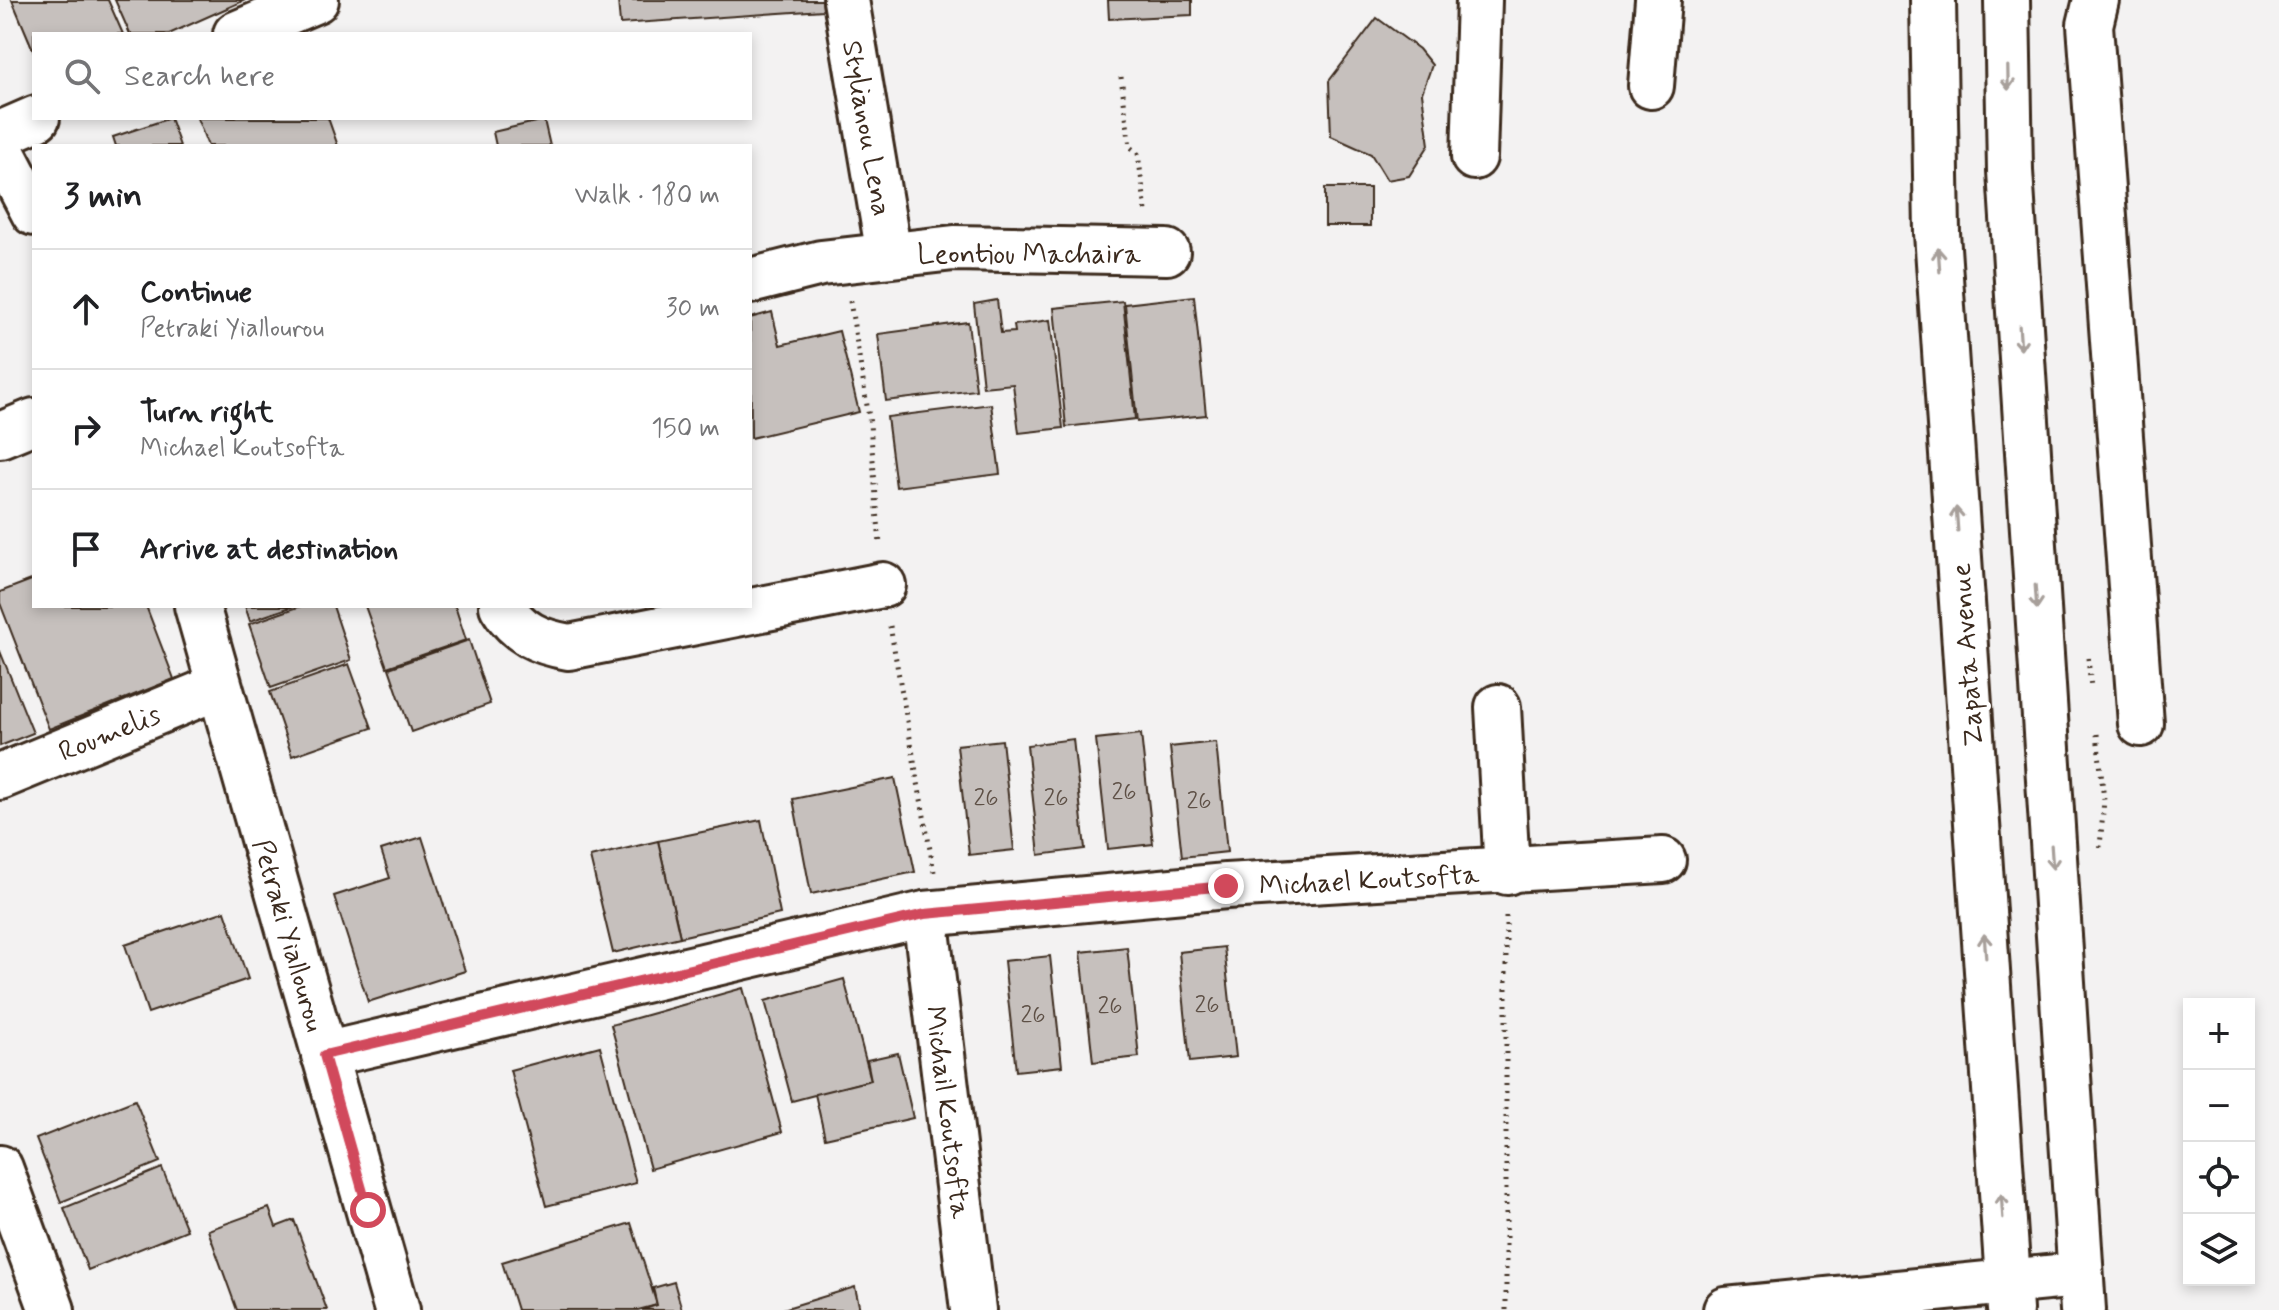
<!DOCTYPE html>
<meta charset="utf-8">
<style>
:root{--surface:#fff;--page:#f2f2f2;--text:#202124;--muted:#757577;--line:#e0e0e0}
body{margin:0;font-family:Mynerve,sans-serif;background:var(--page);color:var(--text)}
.controls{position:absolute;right:24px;bottom:24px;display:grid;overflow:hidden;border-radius:0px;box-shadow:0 4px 12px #0003}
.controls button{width:72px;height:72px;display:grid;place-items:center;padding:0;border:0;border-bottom:2px solid var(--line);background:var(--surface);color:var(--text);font:40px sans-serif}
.stop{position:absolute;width:24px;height:24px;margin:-18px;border:6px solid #d1495b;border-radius:50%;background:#fff}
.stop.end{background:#d1495b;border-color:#fff;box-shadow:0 2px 8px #0008}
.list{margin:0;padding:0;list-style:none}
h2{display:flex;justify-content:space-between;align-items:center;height:104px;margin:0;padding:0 32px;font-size:34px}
h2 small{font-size:26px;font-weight:400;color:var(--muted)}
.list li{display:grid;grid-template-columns:52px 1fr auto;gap:24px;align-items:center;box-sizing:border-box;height:120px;padding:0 32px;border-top:2px solid var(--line)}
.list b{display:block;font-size:30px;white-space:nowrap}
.list p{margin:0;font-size:26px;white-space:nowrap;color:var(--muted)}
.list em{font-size:26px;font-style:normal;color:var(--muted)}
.icon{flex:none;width:44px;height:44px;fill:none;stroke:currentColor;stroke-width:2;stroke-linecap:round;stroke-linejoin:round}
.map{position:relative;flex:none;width:2279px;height:1310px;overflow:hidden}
.search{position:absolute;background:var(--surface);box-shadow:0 4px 12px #0003;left:32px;top:32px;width:720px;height:88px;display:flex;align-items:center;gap:20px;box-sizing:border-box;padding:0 28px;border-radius:0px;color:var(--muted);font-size:30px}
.panel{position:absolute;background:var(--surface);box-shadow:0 4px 12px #0003;left:32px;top:144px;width:720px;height:464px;border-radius:0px}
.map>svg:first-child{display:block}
</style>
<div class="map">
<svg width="2279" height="1310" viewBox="0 0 2279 1310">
<rect width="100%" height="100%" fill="#f3f2f2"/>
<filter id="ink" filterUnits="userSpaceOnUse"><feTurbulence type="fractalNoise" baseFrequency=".0125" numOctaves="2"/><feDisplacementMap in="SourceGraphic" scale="16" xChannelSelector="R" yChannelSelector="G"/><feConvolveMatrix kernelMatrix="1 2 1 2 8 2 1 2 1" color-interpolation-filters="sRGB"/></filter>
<g filter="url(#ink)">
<g fill="#c6c0bd" stroke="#3b2a1e" stroke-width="2">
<polygon points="12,0 108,0 123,34 34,34 34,52"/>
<polygon points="115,0 245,0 169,34 130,34"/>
<polygon points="618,0 822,0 823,10 620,24"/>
<polygon points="1108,0 1192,0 1192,15 1109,19"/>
<polygon points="1377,18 1419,49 1432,65 1422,93 1429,145 1409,176 1387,180 1371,154 1331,136 1329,81"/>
<polygon points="170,118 180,146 116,146 113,137"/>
<polygon points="197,118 328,118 338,146 208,146"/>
<polygon points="544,120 550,146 496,146 493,132"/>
<rect x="1325" y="188" width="45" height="38"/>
<polygon points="1194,296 1206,415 1137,422 1125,304"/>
<polygon points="997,300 1001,333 1015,332 1014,325 1050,320 1063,428 1019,433 1013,384 983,387 974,304"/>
<polygon points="1123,301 1135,419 1066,427 1054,308"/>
<polygon points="772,312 780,345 839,331 859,412 751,438 750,318"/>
<polygon points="968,322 976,390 886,401 878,334"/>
<polygon points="991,404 1000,474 896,487 887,417"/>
<polygon points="34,579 34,606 146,606 174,679 49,729 0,603 0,592"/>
<polygon points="245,606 294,606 250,621"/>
<polygon points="301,606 333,606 351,660 271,688 249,624"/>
<polygon points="365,606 455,606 466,640 387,667"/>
<polygon points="469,640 490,704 411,732 389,668"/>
<polygon points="0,651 33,733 0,746"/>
<polygon points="349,664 372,728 292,756 270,692"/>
<polygon points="1141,734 1153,844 1108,849 1096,739"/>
<polygon points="1073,739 1085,849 1039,855 1027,745"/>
<polygon points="1002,740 1014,850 969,855 957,745"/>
<polygon points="1216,742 1227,852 1182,857 1170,747"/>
<polygon points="895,778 915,872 811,894 793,799"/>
<polygon points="761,820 780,914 680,937 658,841"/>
<polygon points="422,837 465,971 368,1002 334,896 390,878 381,850"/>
<polygon points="658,841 680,937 613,953 590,857"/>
<polygon points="225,911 248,979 148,1013 125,945"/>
<polygon points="1127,947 1139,1057 1093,1062 1081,952"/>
<polygon points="1224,947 1236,1057 1190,1062 1179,952"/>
<polygon points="1050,956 1062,1066 1016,1071 1004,961"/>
<polygon points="844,979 871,1080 792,1101 765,1001"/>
<polygon points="743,988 782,1132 650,1169 611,1025"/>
<polygon points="600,1046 636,1183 546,1206 510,1070"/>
<polygon points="898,1053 913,1118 825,1138 815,1094 871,1080 867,1060"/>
<polygon points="135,1100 160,1162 61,1202 36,1139"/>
<polygon points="162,1168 187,1230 88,1270 64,1208"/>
<polygon points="269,1208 276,1227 294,1220 327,1310 237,1310 208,1230"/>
<polygon points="631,1223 657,1305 638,1310 517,1310 502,1262"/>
<polygon points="674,1282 682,1310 642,1310 657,1305 653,1288"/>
<polygon points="855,1287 860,1310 780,1310"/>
</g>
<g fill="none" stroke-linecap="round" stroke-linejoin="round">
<g stroke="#3b2a1e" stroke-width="50">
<g id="minor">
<polyline points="846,0 889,255"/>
<polyline points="2096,0 2090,25 2141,724"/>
<polyline points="236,34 316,0"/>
<polyline points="1651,86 1658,0"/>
<polyline points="0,134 37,118"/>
<polyline points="0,148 34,213"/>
<polyline points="1474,157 1479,0"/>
<polyline points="750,281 821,263 954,248 1167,252"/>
<polyline points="0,435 34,421"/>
<polyline points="197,606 397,1310"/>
<path d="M502,606C518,633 539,642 569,647L883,585"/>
<polyline points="1498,707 1507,872"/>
<polyline points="0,777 218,687"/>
<polyline points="925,914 973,1310"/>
<polyline points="324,1055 925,914 1226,886 1663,860"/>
<polyline points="0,1168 52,1310"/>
<polyline points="1726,1310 2078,1275"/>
</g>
</g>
<g stroke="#3b2a1e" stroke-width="50">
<g id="major">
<polyline points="1933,0 1937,233 2010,1310"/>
<polyline points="2007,0 2010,171 2083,1310"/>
</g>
</g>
<g stroke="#3b2a1e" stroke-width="5" stroke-dasharray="2 6" stroke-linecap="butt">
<polyline points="1121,77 1130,147 1138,154 1146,211"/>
<polyline points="850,301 870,424 880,545"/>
<polyline points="890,626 934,872"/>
<polyline points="2088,658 2091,688"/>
<polyline points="2097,734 2104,800 2100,847"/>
<polyline points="1506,1310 1506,913"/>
</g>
<use href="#minor" stroke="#fff" stroke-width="44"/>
<use href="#major" stroke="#fff" stroke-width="44"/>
</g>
<defs><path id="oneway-shaft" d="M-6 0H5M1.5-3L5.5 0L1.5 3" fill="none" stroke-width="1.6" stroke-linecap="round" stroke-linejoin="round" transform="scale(2)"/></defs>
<g stroke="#a79f9a">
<use href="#oneway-shaft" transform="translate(2008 78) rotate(89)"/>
<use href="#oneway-shaft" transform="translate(1939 260) rotate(-94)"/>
<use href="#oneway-shaft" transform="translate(2020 338) rotate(86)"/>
<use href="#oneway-shaft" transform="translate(1957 519) rotate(-94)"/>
<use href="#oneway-shaft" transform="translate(2036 597) rotate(86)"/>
<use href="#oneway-shaft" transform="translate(2052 857) rotate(86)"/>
<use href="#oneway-shaft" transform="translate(1985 946) rotate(-94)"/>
<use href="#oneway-shaft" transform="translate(2002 1206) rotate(-94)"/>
</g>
</g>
<g fill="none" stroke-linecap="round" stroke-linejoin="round" filter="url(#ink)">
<polyline stroke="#d1495b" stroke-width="10" points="368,1210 324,1055 925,914 1226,886"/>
</g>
<g text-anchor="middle" stroke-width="8" stroke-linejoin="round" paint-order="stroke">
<g font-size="24" fill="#5e5046">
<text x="1124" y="799">26</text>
<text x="986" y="805">26</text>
<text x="1056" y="805">26</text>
<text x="1199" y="808">26</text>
<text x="1207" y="1012">26</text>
<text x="1110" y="1013">26</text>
<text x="1033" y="1022">26</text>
</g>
<g font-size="28" fill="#3b2a1e" stroke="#fff">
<text transform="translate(868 128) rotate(80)" y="10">Stylianou Lena</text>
<text x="1029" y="263">Leontiou Machaira</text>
<text transform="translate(1966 655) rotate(-94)" y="10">Zapata Avenue</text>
<text transform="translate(109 732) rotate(-22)" y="10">Roumelis</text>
<text transform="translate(1369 879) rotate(-3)" y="10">Michael Koutsofta</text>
<text transform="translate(290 935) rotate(74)" y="10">Petraki Yiallourou</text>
<text transform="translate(949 1112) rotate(83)" y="10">Michail Koutsofta</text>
</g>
</g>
</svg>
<div class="controls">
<button>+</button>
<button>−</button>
<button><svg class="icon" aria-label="locate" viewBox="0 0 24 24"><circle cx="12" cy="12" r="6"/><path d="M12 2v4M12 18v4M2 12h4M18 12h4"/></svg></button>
<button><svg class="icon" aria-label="layers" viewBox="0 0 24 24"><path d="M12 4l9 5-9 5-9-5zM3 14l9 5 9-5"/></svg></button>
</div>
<div class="stop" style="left:368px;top:1210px"></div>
<div class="stop end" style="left:1226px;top:886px"></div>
<div class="search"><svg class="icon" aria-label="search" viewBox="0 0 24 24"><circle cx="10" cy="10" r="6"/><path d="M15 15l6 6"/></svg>Search here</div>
<section class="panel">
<h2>3 min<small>Walk · 180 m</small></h2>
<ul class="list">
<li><svg class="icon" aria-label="ahead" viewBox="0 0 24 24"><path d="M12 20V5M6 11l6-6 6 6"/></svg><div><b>Continue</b><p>Petraki Yiallourou</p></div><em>30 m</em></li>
<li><svg class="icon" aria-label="right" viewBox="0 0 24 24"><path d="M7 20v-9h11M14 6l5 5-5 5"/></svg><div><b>Turn right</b><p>Michael Koutsofta</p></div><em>150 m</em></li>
<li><svg class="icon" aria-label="arrive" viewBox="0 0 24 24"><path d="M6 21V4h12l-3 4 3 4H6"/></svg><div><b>Arrive at destination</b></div></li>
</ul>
</section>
</div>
